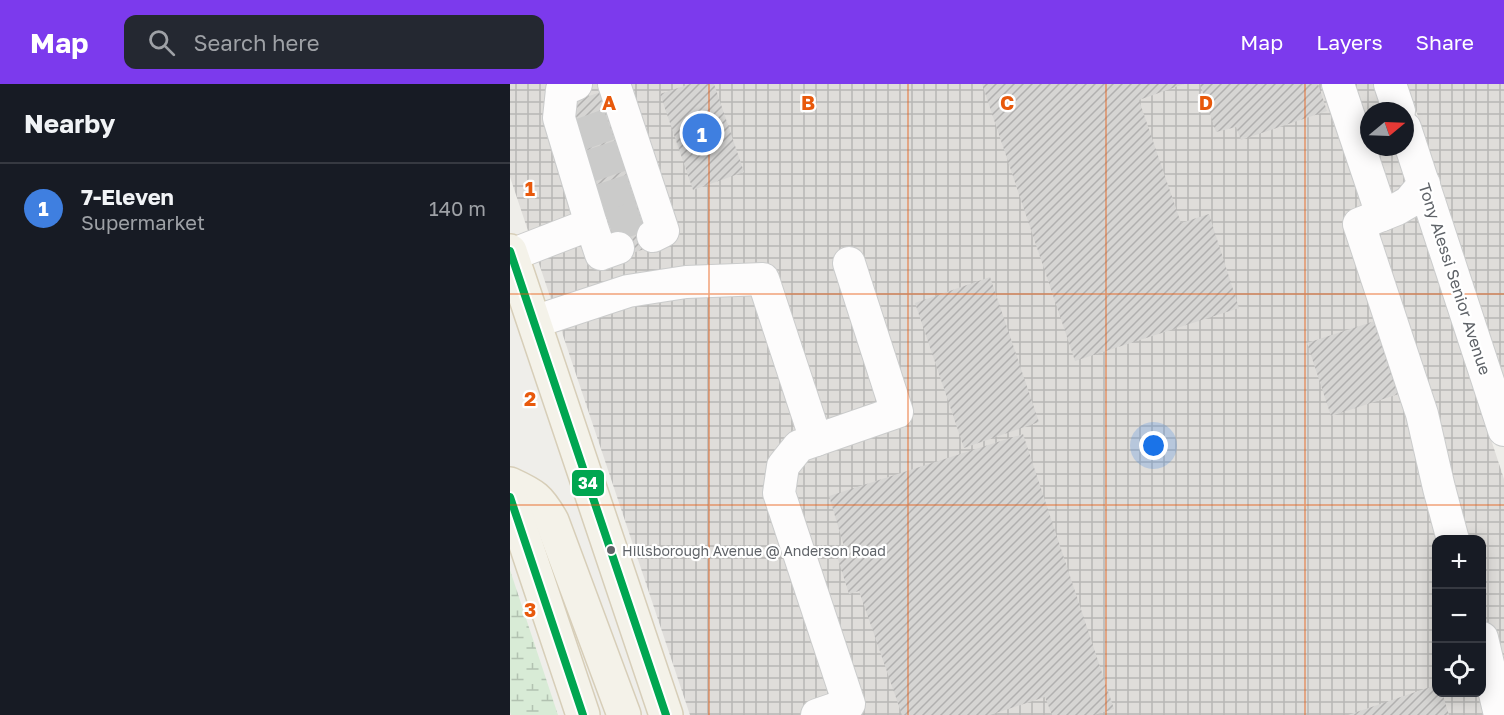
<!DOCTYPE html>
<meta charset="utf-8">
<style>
:root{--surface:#171b24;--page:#242831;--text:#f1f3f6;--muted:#9ea1a6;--line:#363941;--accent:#7c3aed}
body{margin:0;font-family:"Golos Text",sans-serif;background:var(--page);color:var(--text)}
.controls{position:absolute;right:18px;bottom:18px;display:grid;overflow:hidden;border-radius:12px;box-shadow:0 3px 15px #0003}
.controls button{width:54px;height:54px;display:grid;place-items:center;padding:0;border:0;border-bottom:2px solid var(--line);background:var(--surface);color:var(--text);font:30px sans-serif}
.compass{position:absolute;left:850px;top:18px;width:54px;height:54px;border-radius:50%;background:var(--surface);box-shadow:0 3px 15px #0003;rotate:71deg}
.you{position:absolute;left:644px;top:362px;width:21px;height:21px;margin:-15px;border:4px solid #fff;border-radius:50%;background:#1a73e8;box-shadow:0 0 0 9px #1a73e833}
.badge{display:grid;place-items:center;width:39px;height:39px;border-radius:50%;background:var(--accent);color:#fff;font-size:20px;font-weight:700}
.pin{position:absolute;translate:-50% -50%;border:3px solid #fff;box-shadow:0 2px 6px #0006}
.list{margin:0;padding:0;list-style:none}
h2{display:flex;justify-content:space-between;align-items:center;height:78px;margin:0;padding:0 24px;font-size:26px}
h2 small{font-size:20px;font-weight:400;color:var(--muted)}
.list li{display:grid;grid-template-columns:39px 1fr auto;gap:18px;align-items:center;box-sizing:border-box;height:90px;padding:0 24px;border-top:2px solid var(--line)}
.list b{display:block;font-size:22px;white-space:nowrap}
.list p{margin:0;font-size:20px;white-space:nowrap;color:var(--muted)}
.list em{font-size:20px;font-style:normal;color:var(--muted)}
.icon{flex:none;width:33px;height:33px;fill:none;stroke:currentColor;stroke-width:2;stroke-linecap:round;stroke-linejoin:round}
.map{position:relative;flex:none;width:994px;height:631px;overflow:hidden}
header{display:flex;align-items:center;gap:36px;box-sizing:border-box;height:84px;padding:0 30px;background:var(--accent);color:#fff}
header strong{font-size:28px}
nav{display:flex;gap:33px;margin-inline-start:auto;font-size:21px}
.search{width:420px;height:54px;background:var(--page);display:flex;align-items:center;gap:15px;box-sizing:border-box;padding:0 21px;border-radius:12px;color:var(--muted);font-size:22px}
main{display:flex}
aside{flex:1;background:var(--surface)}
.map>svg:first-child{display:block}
</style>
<header>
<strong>Map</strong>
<div class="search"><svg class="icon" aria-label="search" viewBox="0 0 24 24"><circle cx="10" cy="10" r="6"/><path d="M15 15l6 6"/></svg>Search here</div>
<nav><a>Map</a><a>Layers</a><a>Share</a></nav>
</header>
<main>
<aside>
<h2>Nearby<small></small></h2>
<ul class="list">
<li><span class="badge" style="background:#3f7fe0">1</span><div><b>7-Eleven</b><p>Supermarket</p></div><em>140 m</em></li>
</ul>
</aside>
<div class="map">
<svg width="994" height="631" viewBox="0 0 994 631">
<defs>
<pattern id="industrial-grid" width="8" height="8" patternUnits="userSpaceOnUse" patternTransform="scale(1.5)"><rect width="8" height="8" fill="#dfddda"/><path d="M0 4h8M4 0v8" fill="none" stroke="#b8b7b5"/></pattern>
<pattern id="wetland-marsh" width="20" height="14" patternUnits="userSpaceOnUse" patternTransform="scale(1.5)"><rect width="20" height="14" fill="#d8ebd6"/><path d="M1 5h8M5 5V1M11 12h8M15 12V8" fill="none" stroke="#b2c2b1"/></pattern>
<pattern id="building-hatch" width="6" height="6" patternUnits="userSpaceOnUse" patternTransform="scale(1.5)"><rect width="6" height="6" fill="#d6d5d3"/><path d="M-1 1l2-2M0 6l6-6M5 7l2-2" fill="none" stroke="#b1b0af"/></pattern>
</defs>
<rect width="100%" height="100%" fill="#efeeea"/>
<g fill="url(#industrial-grid)" fill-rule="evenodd">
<path d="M0,0H864L873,27H859V63H885L994,395V631H180L0,93ZM926,456H972V608H926Z"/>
<polygon points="897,0 994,0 994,296 929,95"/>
</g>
<polygon fill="url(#wetland-marsh)" points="0,486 48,631 1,631 0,628"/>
<g fill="url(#building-hatch)">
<polygon points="180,0 204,0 234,88 183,106 150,10"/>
<polygon points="472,0 674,0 629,16 671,139 699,130 729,224 565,277"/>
<polygon points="690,0 808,0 817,27 731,56 726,43 706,48"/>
<polygon points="94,7 146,161 111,173 58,19"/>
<polygon points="480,193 529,338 454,364 405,219"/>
<polygon points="871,235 895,308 821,332 797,259"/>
<polygon points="513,350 604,625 584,631 542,631 535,613 480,631 392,631 349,507 339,510 327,472 336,469 319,412"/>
<polygon points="926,601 926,608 932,608 939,631 838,631"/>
</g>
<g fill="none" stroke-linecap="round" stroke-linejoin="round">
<g stroke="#cbcbca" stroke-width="32" stroke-dasharray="32 16" stroke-linecap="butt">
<polyline points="69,51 105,38"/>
<polyline points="80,82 115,70"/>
<polyline points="91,116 127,104"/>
<polyline points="100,143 136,130"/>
</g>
<g stroke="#cbcccc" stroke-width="34">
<g id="minor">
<polyline points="104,0 153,147 143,152"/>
<polyline points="828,0 872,131"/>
<polyline points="880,0 889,27"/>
<polyline points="895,44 994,346"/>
<polyline points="914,100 899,118 887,125 849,140 912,330 929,404 943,456"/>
<polyline points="81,140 91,170 108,164"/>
<polyline points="1,171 81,140 49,34 52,6 66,0"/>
<polyline points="24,238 118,207 176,198 253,195 306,356"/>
<polyline points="972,554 990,631"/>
<polyline points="307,631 339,620 269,409 273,382 289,362 387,328 339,179"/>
</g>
</g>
<g stroke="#d7ceb8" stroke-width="36">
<g id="major">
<polyline points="0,167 156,631"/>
<path d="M0,400C24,411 29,414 42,437L114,631"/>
<polyline points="0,413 73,631"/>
</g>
</g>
<use href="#minor" stroke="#fdfcfc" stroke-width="32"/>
<use href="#major" stroke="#f4f2e9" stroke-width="33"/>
<g stroke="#fff" stroke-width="12">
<g id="bus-1">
<polyline points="0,167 156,631"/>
<polyline points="0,413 73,631"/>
</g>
</g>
<use href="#bus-1" stroke="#00a651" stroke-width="8"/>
</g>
<path fill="none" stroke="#e8590c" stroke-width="1.5" stroke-opacity="0.55" d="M199,0V631M398,0V631M596,0V631M795,0V631M0,210H994M0,421H994"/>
<circle fill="#5f6368" stroke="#fff" stroke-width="2" cx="101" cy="466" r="5"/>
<g text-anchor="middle" stroke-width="4.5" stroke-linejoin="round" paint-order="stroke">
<g font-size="14" fill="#5f6368" stroke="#fff" text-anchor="start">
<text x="112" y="472">Hillsborough Avenue @ Anderson Road</text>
</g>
<g font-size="16" fill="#5f6368" stroke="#fff">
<text transform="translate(945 195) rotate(72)" y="6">Tony Alessi Senior Avenue</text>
</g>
</g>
<g font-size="20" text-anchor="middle" font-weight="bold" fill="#e8590c" stroke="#fff" stroke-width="4.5" stroke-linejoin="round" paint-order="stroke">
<text x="99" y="26">A</text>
<text x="298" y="26">B</text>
<text x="497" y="26">C</text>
<text x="696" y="26">D</text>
<text x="20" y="112">1</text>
<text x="20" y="322">2</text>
<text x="20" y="533">3</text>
</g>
<rect stroke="#fff" stroke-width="2" x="61" y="385" width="34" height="28" rx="6" fill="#00a651"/>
<g font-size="16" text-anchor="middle" font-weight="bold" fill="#fff">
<text x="78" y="405">34</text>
</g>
</svg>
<div class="controls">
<button>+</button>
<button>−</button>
<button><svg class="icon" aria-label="locate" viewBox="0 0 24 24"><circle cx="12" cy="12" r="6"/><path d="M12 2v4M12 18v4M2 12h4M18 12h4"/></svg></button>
</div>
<svg class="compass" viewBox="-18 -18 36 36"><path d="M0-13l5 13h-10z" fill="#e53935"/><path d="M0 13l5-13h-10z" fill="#9ea1a6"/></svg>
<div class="you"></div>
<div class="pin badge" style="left:192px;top:49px;background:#3f7fe0">1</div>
</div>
</main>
